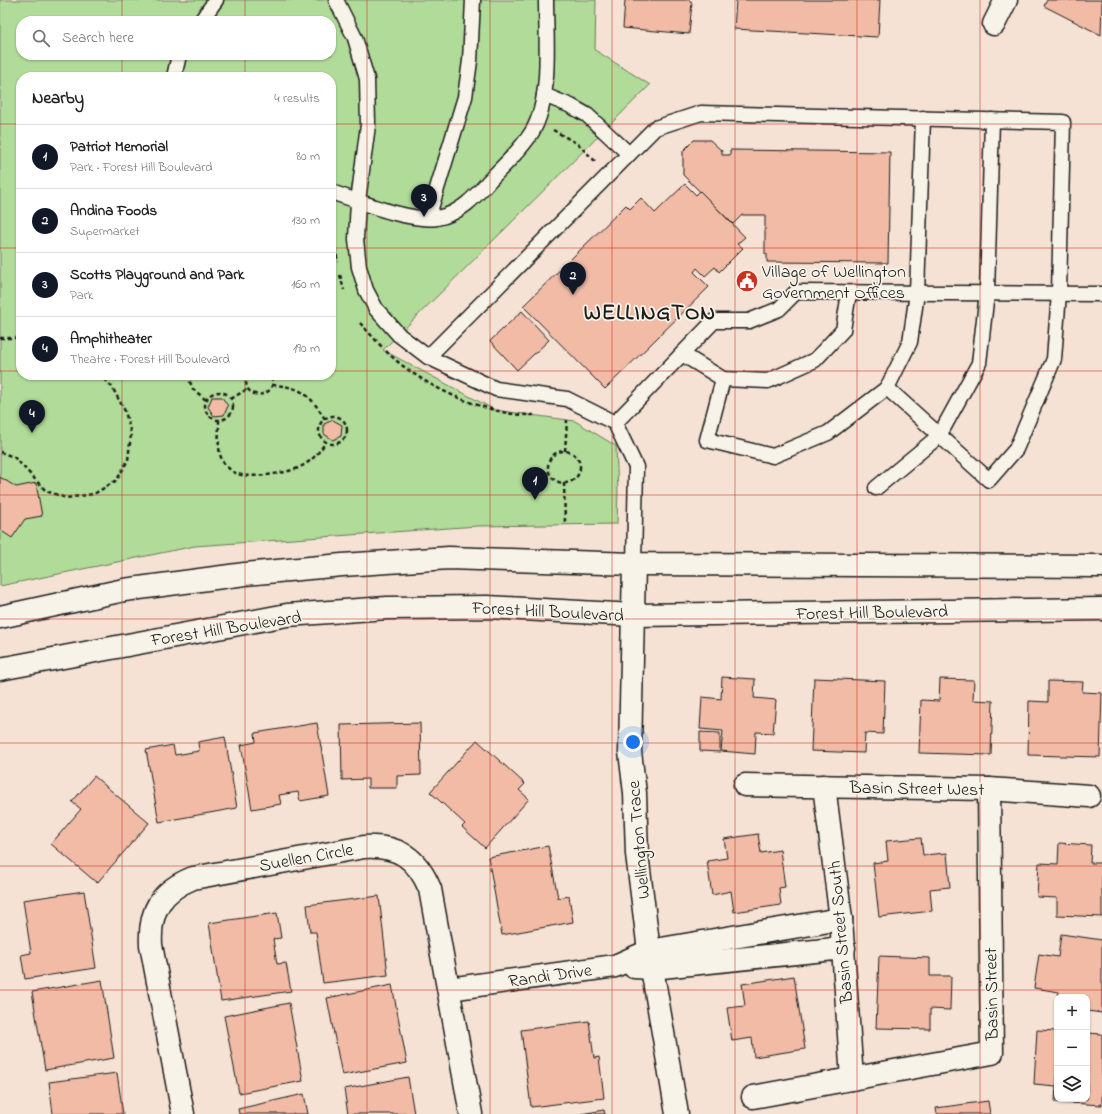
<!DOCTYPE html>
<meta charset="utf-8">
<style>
:root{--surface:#fff;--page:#f6f6f6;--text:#222;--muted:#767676;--line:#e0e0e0;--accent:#111827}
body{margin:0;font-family:"Indie Flower",sans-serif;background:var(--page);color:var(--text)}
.controls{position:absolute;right:12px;bottom:12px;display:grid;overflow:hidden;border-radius:8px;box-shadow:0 1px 3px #0004}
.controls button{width:36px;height:36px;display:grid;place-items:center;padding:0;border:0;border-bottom:1px solid var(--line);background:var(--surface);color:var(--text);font:20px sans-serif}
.you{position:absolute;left:633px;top:742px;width:14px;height:14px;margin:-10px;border:3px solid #fff;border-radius:50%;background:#1a73e8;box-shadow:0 0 0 6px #1a73e833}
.badge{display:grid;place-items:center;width:26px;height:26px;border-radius:50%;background:var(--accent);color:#fff;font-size:13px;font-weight:700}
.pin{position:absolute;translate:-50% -33px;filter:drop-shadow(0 1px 2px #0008)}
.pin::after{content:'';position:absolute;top:21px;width:14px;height:12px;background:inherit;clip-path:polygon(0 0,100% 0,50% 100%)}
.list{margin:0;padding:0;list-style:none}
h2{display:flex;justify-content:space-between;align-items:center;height:52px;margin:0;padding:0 16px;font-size:17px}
h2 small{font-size:13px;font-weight:400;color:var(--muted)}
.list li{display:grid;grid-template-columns:26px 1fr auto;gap:12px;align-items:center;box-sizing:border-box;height:64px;padding:0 16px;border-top:1px solid var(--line)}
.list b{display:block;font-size:15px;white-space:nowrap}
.list p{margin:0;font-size:13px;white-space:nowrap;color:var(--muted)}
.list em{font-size:13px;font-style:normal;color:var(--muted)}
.icon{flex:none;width:22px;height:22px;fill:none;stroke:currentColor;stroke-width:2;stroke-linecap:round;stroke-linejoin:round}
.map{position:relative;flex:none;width:1102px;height:1114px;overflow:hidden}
.search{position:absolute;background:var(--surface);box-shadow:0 1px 3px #0004;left:16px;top:16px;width:320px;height:44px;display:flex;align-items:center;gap:10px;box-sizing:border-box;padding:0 14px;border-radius:16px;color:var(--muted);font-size:15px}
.panel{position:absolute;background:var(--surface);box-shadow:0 1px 3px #0004;left:16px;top:72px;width:320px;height:308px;border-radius:16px}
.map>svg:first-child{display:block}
</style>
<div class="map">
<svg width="1102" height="1114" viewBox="0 0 1102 1114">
<rect width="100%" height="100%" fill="#f6e2d4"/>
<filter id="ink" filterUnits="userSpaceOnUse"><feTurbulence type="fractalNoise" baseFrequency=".025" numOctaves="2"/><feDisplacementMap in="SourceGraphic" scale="8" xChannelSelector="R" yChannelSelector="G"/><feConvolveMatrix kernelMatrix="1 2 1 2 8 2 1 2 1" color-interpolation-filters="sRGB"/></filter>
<g filter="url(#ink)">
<path fill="#b0db98" stroke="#667c5a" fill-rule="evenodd" d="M0,0H596L595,50L650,85L383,350L495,410L575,421L616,446L618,491L617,524L477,526L195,546L0,586ZM21,21H331V55H21ZM21,77H331V375H21Z"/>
<g fill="#f2bba6" stroke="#1c1c1c">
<polygon points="625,0 690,0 690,2 692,3 689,34 623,28"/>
<polygon points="736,0 880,0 878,37 734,29"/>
<polygon points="1047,0 1102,0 1101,35 1044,6"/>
<polygon points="694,140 710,140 722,151 722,155 730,155 730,150 890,152 888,263 767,262 767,254 765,254 765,215 742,215 733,224 683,175 683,151"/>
<polygon points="685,184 696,195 700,191 745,237 737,244 743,248 719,272 715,267 705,276 697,268 694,272 709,287 605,389 523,306 626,205 630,209 641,198 655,213"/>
<polygon points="522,311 549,340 517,370 490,341"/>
<polygon points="212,397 222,397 228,406 224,415 214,416 208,407"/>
<polygon points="333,420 342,425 341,436 333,440 324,434 324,424"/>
<polygon points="0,477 16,487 36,483 42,516 25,519 12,538 0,530"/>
<polygon points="722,677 755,679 754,698 776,700 773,733 756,732 755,754 721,751 723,731 700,729 702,697 721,699"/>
<polygon points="814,678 885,681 883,734 865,733 864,753 811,751"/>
<polygon points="940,679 974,680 973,700 993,701 991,755 919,753 921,700 939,701"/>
<polygon points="1048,681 1083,682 1082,692 1102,693 1100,757 1028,755 1029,701 1048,702"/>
<polygon points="317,723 329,796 300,801 298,792 279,795 281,804 252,809 241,745 256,742 255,733"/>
<polygon points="420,723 421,775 397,776 397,788 368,788 368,779 342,780 341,725"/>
<polygon points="700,732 720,733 720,752 700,751"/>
<polygon points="225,737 237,808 159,822 146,750 173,745 175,755 199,751 198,742"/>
<polygon points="477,740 525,784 519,790 529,799 485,848 462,827 465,824 430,792"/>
<polygon points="94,776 149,823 97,883 51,844 81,809 72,802"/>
<polygon points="758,834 761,853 780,850 785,887 779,888 781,905 734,912 731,891 712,895 707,861 727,858 724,839"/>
<polygon points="921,838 923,855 947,853 950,887 930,889 932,911 879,917 873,863 888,861 886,841"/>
<polygon points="1059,843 1091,845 1090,863 1102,863 1102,917 1057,915 1057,898 1037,897 1039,863 1058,864"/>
<polygon points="548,846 558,898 569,896 573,922 502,935 488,857"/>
<polygon points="84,891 96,968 25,979 21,955 31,953 23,900"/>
<polygon points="379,896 388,975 323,983 316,932 310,932 307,905"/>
<polygon points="277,913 281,938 273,939 277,964 286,963 291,991 221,1001 209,923"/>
<polygon points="1061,934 1102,940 1102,1013 1087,1011 1087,997 1058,997 1059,992 1034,988 1039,954 1058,957"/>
<polygon points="879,956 930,958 930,976 951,976 950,1010 930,1009 930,1029 876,1028"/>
<polygon points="794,976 805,1049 754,1057 752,1038 732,1041 727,1008 745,1006 742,984"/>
<polygon points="102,980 114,1058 45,1070 32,992"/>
<polygon points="392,985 407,1063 342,1075 327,998"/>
<polygon points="289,1003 303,1081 239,1093 224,1016"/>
<polygon points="589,1021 594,1058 599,1057 604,1098 531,1107 521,1030"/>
<polygon points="1037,1030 1057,1031 1057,1099 1087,1099 1087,1033 1102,1034 1102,1105 1055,1102 1056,1086 1034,1084"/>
<polygon points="117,1073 123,1114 53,1114 49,1082"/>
<polygon points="408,1077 414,1114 348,1114 344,1089"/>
<polygon points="304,1094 308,1114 239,1114 238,1109"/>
<polygon points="988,1101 990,1114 937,1114 936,1108"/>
<polygon points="604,1110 605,1114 581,1114"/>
</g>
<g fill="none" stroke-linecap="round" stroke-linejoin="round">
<g stroke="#1c1c1c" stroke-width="17">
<g id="service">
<polyline points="336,0 355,38 367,79 368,125 358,201 356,239 359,267 366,290 376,309 399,335 428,357 496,389 567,399 615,423 636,467 634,564"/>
<polyline points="201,21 216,0"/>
<polyline points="174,77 179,55"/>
<polyline points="544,95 571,106 587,115 629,154"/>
<path d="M331,192C360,201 407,222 437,218C460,214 475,197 490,180C504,165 521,150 532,132C552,99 546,38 546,0"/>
<polyline points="428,218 465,97 470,61 473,0"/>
<polyline points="682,354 723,379 768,381 815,360 843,330 849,293"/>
<polyline points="428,357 655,128 701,113 1063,122 1059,293 1054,359 1016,449 989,480 887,388"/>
<polyline points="723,379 707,440 773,456 828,433 887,388 910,342 917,293 923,118"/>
<polyline points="615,423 714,321 749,321 779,309 796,292 1102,294"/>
<polyline points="876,488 939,436 979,363 987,293 992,120"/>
</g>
</g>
<g stroke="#1c1c1c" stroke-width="25">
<g id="minor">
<polyline points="994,24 1006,0"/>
<polyline points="745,785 989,789 1089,796"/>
<polyline points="824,786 841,919 852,1079"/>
<polyline points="634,967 652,968 844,948"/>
<polyline points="449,989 615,966 649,951 841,919"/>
<polyline points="753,1097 992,1053 989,789"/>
<path d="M183,1114L151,945C149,910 161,891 193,878L364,847C399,845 417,858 430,889L471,1114"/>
</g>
</g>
<g stroke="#1c1c1c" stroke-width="25">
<polyline id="tertiary" points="634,564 630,752 635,793 637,854 649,951 677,1114"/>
</g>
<g stroke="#1c1c1c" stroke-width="25">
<g id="secondary">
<polyline points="0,617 124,590 245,574 342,565 449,558 634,564 1102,566"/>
<polyline points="0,669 287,615 387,608 487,607 634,615 1102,609"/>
</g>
</g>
<g stroke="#1c1c1c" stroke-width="2.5" stroke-dasharray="4 3" stroke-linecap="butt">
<polyline points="553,130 578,144 595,161"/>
<polyline points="331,242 335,249 338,262"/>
<polyline points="340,275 344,290"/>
<polyline points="360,323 382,347"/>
<polyline points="0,338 21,338"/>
<path d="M386,351C417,382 464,404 507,413C516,415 525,415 534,415"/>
<polyline points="187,375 193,389 206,400"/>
<path d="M247,375C239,403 281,399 271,375"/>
<path d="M272,385C303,387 309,394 325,419"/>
<circle cx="219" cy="406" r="14"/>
<polyline points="231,399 247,389"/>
<circle cx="333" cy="430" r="14"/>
<path d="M219,420C219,432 217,449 222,460C225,466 232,472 238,474C250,479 291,473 302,466C313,460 319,452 326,442"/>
<polyline points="565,451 567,420"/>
<circle cx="564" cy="467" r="16"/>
<polyline points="0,452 14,457 46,491 66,498 94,494 117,480 128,460 131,434 125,411 112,387 100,375"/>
<polyline points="564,483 565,524"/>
</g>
<use href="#service" stroke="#f7f3e8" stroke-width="14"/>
<use href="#minor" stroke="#f7f3e8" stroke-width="22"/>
<use href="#tertiary" stroke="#f7f3e8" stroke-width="22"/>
<use href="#secondary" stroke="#f7f3e8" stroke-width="22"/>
</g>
</g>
<path fill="none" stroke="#c8321e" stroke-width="1" stroke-opacity="0.55" d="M122,0V21M245,0V21M367,0V1114M490,0V1114M612,0V1114M735,0V1114M857,0V1114M980,0V1114M122,55V77M245,55V77M0,124H21M331,124H1102M0,248H21M331,248H1102M0,371H21M331,371H1102M122,375V1114M245,375V1114M0,495H1102M0,619H1102M0,743H1102M0,866H1102M0,990H1102"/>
<defs>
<g id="civic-disc" transform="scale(1.15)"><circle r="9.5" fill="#c8321e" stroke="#f7f3e8"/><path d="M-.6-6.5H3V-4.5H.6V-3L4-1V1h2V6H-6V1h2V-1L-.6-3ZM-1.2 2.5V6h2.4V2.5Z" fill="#fff"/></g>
</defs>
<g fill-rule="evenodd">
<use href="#civic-disc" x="747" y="281"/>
</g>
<g text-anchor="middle" stroke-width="3.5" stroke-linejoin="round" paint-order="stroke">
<g font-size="18" fill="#1c1c1c" stroke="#f7f3e8" text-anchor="start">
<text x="762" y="277">Village of Wellington<tspan x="762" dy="21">Government Offices</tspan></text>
</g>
<g font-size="18" fill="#1c1c1c" stroke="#f7f3e8">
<text transform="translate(548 611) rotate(3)" y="6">Forest Hill Boulevard</text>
<text transform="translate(872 612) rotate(-1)" y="6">Forest Hill Boulevard</text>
<text transform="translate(226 628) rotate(-9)" y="6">Forest Hill Boulevard</text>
<text transform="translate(917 788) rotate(1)" y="6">Basin Street West</text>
<text transform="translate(638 840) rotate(-95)" y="6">Wellington Trace</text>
<text transform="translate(306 857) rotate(-10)" y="6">Suellen Circle</text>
<text transform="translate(840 932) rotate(-95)" y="6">Basin Street South</text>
<text transform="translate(550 975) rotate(-8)" y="6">Randi Drive</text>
<text transform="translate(991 994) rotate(-91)" y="6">Basin Street</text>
</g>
<g font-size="22" font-weight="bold" letter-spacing="1" fill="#1c1c1c" stroke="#f7f3e8">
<text x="650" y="319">WELLINGTON</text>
</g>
</g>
</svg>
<div class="controls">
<button>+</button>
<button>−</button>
<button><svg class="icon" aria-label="layers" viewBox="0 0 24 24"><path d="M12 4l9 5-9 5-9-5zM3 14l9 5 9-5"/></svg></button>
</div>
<div class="you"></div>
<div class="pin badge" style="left:535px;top:500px">1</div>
<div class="pin badge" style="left:573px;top:295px">2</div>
<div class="pin badge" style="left:424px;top:217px">3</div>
<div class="pin badge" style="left:32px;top:433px">4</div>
<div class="search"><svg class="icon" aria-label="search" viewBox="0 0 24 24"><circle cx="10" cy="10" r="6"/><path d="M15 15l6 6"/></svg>Search here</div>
<section class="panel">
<h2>Nearby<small>4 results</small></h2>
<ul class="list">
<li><span class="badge">1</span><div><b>Patriot Memorial</b><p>Park · Forest Hill Boulevard</p></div><em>80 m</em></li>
<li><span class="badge">2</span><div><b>Andina Foods</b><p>Supermarket</p></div><em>130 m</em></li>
<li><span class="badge">3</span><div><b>Scotts Playground and Park</b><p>Park</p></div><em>160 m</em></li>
<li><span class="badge">4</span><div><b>Amphitheater</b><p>Theatre · Forest Hill Boulevard</p></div><em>190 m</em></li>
</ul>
</section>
</div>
